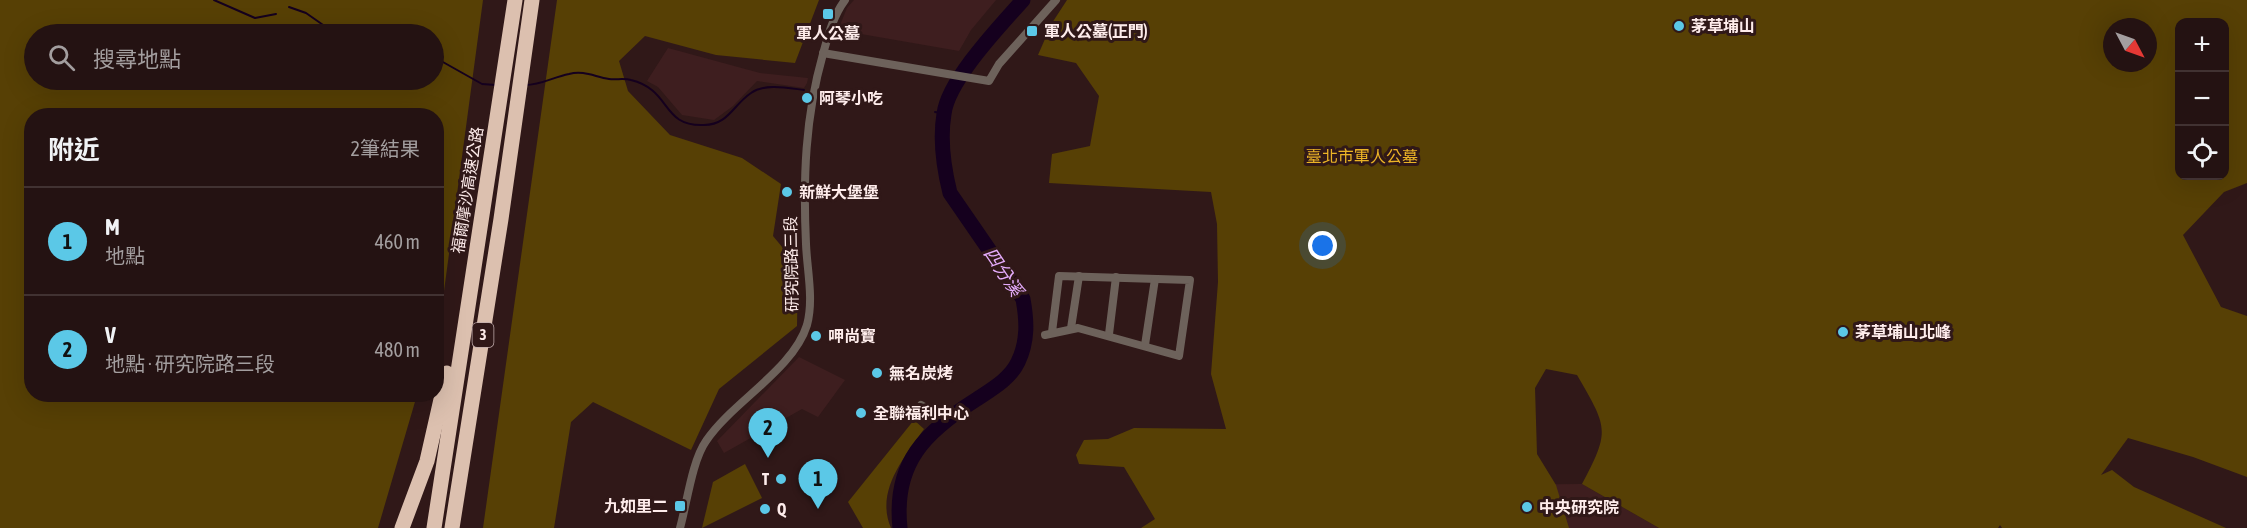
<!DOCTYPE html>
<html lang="zh-TW">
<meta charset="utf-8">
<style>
:root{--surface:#241212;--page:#2c1b1b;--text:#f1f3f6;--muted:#a39e9f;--line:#413232;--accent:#5bc8e7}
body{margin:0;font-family:"Asap Condensed","Noto Sans TC",sans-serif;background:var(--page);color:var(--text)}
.controls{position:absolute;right:18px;top:18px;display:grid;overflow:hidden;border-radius:12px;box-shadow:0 6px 24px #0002}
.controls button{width:54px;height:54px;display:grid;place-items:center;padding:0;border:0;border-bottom:2px solid var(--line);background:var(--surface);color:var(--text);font:30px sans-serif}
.compass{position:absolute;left:2103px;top:18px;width:54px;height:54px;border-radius:50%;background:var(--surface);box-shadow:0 6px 24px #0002;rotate:131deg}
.you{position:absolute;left:1323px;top:246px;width:21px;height:21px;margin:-15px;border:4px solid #fff;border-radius:50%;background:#1a73e8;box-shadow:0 0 0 9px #1a73e833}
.badge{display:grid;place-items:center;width:39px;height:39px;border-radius:50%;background:var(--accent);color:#111;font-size:20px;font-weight:700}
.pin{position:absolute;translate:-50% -50px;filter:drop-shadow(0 2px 3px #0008)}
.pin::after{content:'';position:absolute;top:32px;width:21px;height:18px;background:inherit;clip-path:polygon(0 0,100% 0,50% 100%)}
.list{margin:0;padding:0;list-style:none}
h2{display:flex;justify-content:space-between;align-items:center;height:78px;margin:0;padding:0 24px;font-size:26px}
h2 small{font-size:20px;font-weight:400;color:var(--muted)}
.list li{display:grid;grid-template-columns:39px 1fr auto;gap:18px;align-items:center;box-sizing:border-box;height:108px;padding:0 24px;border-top:2px solid var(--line)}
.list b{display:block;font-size:22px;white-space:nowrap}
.list p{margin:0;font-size:20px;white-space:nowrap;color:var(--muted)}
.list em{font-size:20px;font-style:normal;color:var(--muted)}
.icon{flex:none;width:33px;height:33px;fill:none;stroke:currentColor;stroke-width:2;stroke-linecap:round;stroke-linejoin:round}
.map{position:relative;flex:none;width:2247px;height:528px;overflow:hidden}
.search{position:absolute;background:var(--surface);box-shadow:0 6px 24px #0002;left:24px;top:24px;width:420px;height:66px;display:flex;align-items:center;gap:15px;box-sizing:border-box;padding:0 21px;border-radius:33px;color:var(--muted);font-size:22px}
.panel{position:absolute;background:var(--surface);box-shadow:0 6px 24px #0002;left:24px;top:108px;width:420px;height:294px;border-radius:24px}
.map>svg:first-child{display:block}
</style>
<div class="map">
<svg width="2247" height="528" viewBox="0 0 2247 528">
<rect width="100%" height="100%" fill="#301818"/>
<g fill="#3e1e1f">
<polygon points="854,0 996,0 971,30 959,51 838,30 847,8"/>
<polygon points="668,48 760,73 808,78 807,83 804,88 757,81 733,106 714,120 682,115 658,87 647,81"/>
<polygon points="799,357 845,380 818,417 802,409 724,453 717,441"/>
<polygon points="1582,484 1659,528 1432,528 1432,485"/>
</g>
<g fill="#574005" fill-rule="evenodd">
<path d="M0,0H483L442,306L437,325L436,116H32V394L417,395L378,528H0ZM34,34H434V80H34Z"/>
<polygon points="557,0 819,0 795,63 716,55 645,36 619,61 628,91 670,135 742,158 781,184 773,236 798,266 797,326 719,389 691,450 593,402 571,422 554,528 483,528"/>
<path d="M1067,0H2247V183L2224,192L2183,235L2221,307L2247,316V477L2193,457L2128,438L2101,475L2112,470L2134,487L2226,528H2002L2000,525L1998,528H1659L1582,484C1611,430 1607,427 1577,375L1546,369L1535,388L1537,454L1556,485L1569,528H1141L1155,519L1124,467L1079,464L1076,455L1084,440L1108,439L1134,428L1226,429L1211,374L1218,282L1217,224L1211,192L1049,183L1052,154L1090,146L1099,96L1076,63L1038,55L1052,23ZM2224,22V176H2180V22ZM2112,27H2148V63H2112Z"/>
<path d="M914,420L924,429C904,458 875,491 891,528H863L848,502Z"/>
<polygon points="745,464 762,498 702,528 713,482"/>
</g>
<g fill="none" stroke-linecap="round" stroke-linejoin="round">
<g stroke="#15001e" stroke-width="2">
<polyline points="214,0 255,18 276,14"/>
<polyline points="289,7 306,13 336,34"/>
<polyline points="434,57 482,84 496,85"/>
<path d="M525,85C542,85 553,77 569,74C584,70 595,77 609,79C616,80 624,78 631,80C672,90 661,127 704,125C728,125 733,105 751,93C765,83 788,88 804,90"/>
<polyline points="935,112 944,114"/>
</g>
<path stroke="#15001e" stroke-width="15" d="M900,528C893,463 925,432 977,399C992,389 1010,379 1018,362C1028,341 1027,321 1023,299L950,193C944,169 940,138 944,114C948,80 1000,26 1023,0"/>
<g stroke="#6d625b" stroke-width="8">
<polyline points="823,53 989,81 999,64 1056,0"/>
<polyline points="1071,328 1079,276"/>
<polyline points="1109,334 1116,277"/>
<polyline points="1045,335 1078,328 1179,356 1190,280 1059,276 1052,332"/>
<polyline points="1145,345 1155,279"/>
<polyline points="921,405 926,408"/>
<path d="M680,528C687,503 692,461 706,441C732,402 793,370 807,325C814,299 807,270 806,244C803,179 805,117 823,54C828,36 833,16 845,0"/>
</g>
<g stroke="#dcc0af" stroke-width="15">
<polyline points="402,528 427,461 447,373"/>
<polyline points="434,528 515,0"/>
<polyline points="452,528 501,219 532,0"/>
</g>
</g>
<g fill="#5bc8e7" stroke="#301818" stroke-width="2">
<rect x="822" y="8" width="12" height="12" rx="3"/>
<circle cx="1679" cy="26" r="6"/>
<rect x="1026" y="25" width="12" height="12" rx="3"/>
<circle cx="807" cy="98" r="6"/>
<circle cx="787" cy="192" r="6"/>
<circle cx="1843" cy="332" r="6"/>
<circle cx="816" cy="336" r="6"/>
<circle cx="877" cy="373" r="6"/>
<circle cx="861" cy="413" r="6"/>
<circle cx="781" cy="479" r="6"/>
<rect x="674" y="500" width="12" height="12" rx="3"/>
<circle cx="1527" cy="507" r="6"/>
<circle cx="765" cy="509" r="6"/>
</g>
<g text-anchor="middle" stroke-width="6" stroke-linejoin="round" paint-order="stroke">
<rect fill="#301818" stroke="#c0acac" stroke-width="1.5" x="472.5" y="323" width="21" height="24" rx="4.5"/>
<g font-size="15" font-weight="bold" fill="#feeceb">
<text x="483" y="340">3</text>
</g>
<g font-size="16" font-weight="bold" fill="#feeceb" stroke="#301818" text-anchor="start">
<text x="1691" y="32">茅草埔山</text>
<text x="1044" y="37">軍人公墓(正門)</text>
<text x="828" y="39" text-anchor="middle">軍人公墓</text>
<text x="819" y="104">阿琴小吃</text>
<text x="799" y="198">新鮮大堡堡</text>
<text x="1855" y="338">茅草埔山北峰</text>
<text x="828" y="342">呷尚寶</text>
<text x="889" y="379">無名炭烤</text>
<text x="873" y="419">全聯福利中心</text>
<text x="769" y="485" text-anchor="end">T</text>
<text x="668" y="512" text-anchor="end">九如里二</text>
<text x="1539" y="513">中央研究院</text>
<text x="777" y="515">Q</text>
</g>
<g font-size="16" fill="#ecb426" stroke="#301818">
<text x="1362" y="162">臺北市軍人公墓</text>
</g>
<g font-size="16" fill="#feeceb" stroke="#301818">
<text transform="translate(467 190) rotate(-81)" y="6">福爾摩沙高速公路</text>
<text transform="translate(791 264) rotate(-91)" y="6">研究院路三段</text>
</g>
<g font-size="18" font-style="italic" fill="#e5acfc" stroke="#301818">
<text transform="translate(1003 272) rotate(56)" y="6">四分溪</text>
</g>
</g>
</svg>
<div class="controls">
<button>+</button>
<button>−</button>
<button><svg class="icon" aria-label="locate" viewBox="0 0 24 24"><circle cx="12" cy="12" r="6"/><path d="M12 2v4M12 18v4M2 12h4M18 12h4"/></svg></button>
</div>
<svg class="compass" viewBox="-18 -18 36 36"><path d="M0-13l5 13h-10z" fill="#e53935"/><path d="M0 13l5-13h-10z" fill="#a39e9f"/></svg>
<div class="you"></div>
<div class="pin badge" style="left:818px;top:509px">1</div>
<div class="pin badge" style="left:768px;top:458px">2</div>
<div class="search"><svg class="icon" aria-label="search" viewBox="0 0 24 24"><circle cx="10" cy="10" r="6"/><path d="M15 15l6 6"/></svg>搜尋地點</div>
<section class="panel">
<h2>附近<small>2筆結果</small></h2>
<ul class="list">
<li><span class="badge">1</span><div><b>M</b><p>地點</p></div><em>460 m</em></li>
<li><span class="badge">2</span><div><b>V</b><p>地點 · 研究院路三段</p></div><em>480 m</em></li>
</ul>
</section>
</div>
